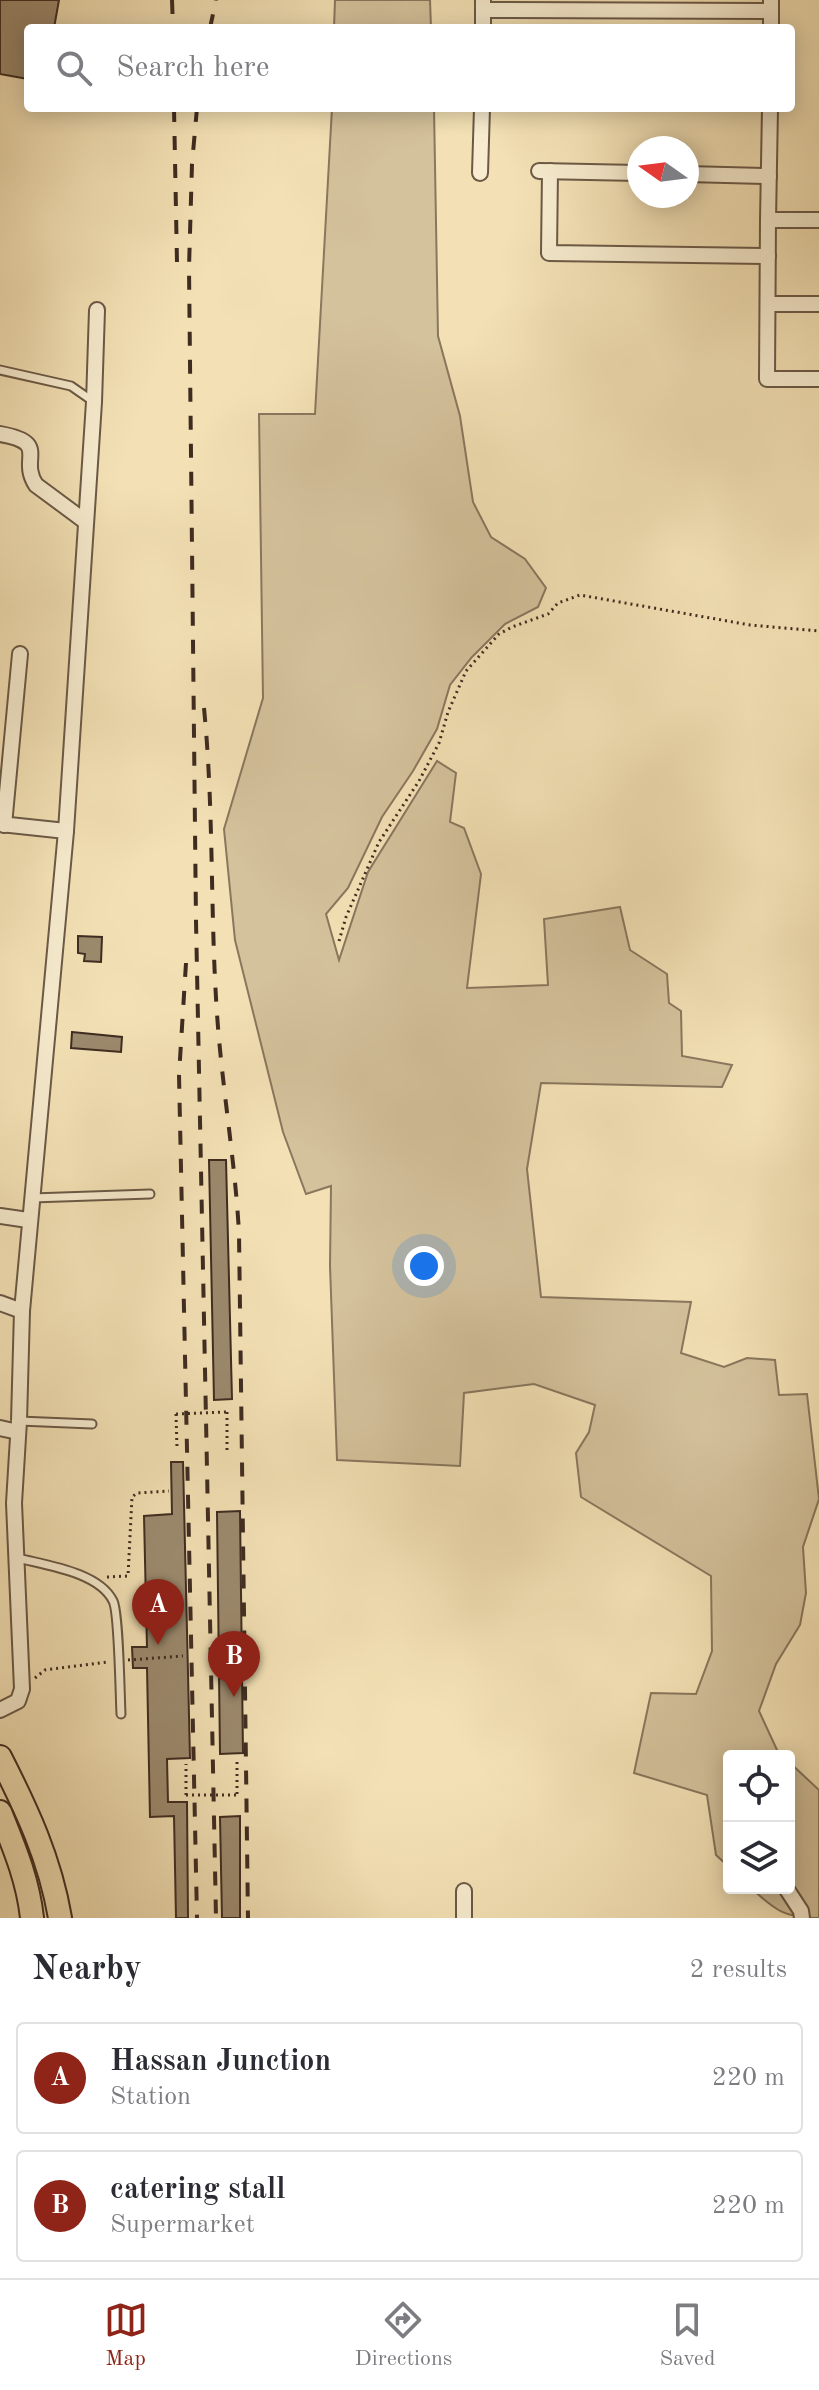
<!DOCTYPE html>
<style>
:root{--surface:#fff;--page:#f7f7f7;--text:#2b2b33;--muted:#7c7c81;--line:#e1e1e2;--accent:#8f2418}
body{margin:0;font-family:"Old Standard TT",serif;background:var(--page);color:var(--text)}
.controls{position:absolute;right:24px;bottom:24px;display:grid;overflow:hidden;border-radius:8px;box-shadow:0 4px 20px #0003}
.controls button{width:72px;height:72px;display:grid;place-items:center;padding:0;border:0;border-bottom:2px solid var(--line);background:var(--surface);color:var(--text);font:40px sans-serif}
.compass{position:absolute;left:627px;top:136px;width:72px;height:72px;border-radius:50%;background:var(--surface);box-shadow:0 4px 20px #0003;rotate:284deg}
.you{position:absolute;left:424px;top:1266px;width:28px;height:28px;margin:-20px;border:6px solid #fff;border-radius:50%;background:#1a73e8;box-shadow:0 0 0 12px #1a73e833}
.badge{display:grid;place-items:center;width:52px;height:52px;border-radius:50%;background:var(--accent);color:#fff;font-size:26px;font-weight:700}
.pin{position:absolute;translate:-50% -66px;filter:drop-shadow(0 2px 4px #0008)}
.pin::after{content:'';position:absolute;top:42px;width:28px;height:24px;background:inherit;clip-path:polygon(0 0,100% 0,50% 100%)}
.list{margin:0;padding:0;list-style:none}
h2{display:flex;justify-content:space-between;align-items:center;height:104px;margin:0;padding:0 32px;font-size:34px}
h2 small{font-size:26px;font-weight:400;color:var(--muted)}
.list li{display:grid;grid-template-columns:52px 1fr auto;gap:24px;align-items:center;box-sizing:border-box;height:112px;margin:0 16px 16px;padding:0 16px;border:2px solid var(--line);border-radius:8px}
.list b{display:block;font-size:30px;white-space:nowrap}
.list p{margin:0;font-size:26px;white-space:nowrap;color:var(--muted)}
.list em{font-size:26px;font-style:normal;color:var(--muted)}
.icon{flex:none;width:44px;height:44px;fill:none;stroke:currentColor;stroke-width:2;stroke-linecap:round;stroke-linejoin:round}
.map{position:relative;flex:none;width:819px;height:1918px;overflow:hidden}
.search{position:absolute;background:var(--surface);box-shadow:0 4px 20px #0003;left:24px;right:24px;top:24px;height:88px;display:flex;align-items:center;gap:20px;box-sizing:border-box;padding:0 28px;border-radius:8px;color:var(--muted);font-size:30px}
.sheet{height:360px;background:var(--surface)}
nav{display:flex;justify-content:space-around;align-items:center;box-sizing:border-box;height:112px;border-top:2px solid var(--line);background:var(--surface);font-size:22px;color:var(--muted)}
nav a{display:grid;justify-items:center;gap:4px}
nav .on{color:var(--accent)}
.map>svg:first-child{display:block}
</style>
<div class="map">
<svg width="819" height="1918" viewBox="0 0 819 1918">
<rect width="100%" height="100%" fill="#f3e1b5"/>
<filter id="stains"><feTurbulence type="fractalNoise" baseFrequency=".0025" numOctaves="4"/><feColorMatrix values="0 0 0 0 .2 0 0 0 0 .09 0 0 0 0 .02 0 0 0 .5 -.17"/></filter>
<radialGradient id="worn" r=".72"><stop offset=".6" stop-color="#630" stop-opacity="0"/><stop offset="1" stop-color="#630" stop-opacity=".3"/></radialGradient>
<g fill="#d4c29c" stroke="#89775e" stroke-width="2">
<polygon points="335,0 430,0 431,28 334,28"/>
<polygon points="332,108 434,108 438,336 460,416 473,502 491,537 525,559 546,588 538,607 505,624 472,657 450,685 437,729 413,771 382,817 348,888 326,914 339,960 368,872 437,761 456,773 450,822 464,828 481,874 467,988 548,985 544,919 620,907 630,950 667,974 669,1003 681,1011 682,1056 732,1065 722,1087 541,1083 527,1169 541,1297 691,1302 681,1353 724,1367 747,1358 775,1360 779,1395 807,1394 819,1499 803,1547 806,1593 800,1625 776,1664 759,1711 777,1750 783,1756 729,1756 729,1867 716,1855 707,1795 634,1773 651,1693 696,1694 712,1651 711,1576 581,1497 576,1453 589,1432 595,1405 534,1384 464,1393 460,1466 337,1460 330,1266 331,1186 306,1194 283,1132 235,940 224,829 263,698 259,414 315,414"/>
<path d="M789,1762L819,1790V1918C785,1918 776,1911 751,1888H789Z"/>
</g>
<g fill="#9c8a6e" stroke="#3e2c21" stroke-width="2">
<polygon points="0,0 59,0 54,28 28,28 28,79 0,74"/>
<polygon points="78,936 102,937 101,962 84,961 85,954 78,953"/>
<polygon points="72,1032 122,1037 121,1052 71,1048"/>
<polygon points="209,1160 226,1160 232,1399 214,1400"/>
<polygon points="171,1462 183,1462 190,1758 167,1759 168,1802 187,1802 188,1918 176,1918 174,1816 150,1817 147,1668 133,1668 132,1647 147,1647 144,1516 172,1514"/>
<polygon points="240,1511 243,1753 220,1754 217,1512"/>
<polygon points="240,1816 240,1918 222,1918 220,1817"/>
</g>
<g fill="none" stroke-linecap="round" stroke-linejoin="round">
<g stroke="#6b5946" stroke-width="11">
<g id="lane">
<polyline points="0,370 71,386 94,402"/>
<polyline points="32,1198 150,1194"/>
<polyline points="19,1421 92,1424"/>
<path d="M18,1558C45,1565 99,1572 113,1601C119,1612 120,1696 121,1714"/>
</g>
</g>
<g stroke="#6b5946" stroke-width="18">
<g id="street">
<polyline points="483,10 771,11"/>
<polyline points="483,28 483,0"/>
<polyline points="771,28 771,0"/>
<polyline points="770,108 768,220 819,220"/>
<polyline points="539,171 639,173"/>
<polyline points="550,171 549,253 768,256"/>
<polyline points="480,173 482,108"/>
<polyline points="687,174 769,176"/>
<polyline points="768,220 767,379 819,379"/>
<polyline points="768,304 819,304"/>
<path d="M0,434C51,443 18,458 36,485L86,522"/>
<polyline points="0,824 66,831"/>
<polyline points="4,825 20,654"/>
<polyline points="0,1216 28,1220"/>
<polyline points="0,1303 22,1311"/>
<polyline points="0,1428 18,1432"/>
<polyline points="0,1710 18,1701 22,1689 14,1503 19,1421 22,1311 66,831 94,402 97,310"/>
<polyline points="786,1888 801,1911 802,1918"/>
<polyline points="464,1891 464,1918"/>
</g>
</g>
<g stroke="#3e2c21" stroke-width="26">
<g id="primary">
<path d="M0,1757C27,1810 50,1859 60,1918"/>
<path d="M0,1812C14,1847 28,1880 32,1918"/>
</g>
</g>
<g stroke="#3e2c21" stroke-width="3" stroke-dasharray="2 4" stroke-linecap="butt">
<polyline points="339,941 346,917 379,842 419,781 439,743 448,712 466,671 499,634 512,627 548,614 558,603 580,595 750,625 819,631"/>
<polyline points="227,1412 227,1450"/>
<polyline points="176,1414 177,1448"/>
<polyline points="107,1577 128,1576 132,1497 137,1493 169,1491"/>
<polyline points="128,1660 183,1656"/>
<polyline points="35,1678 45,1670 108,1662"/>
<polyline points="237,1762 237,1795"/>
<polyline points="186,1795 186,1764"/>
</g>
<use href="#lane" stroke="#f7eccf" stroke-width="7"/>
<use href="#street" stroke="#f7eccf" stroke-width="14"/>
<use href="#primary" stroke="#f3e1b5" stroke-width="22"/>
<g stroke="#3e2c21" stroke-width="4" stroke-dasharray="14 14" stroke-linecap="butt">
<polyline points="172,0 173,28"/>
<polyline points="210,28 216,0"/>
<polyline points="174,108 177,263"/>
<polyline points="197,108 192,164 189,268 196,921 216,1918"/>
<path d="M204,708C214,810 210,912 217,1014C222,1087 235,1160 239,1233L248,1918"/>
<polyline points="186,963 179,1075 197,1918"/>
</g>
<g stroke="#3e2c21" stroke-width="3" stroke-dasharray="2 4" stroke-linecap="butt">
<polyline points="176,1414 227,1412"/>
<polyline points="186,1795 237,1795"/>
</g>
</g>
<rect width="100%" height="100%" filter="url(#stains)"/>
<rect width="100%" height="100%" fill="url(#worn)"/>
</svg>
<div class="controls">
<button><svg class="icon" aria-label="locate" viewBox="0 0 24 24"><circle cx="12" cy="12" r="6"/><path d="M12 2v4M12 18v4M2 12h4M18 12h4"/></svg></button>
<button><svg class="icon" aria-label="layers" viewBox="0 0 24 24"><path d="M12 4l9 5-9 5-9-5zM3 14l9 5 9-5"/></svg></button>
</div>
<svg class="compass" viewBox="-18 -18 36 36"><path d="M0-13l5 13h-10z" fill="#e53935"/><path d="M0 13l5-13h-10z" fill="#7c7c81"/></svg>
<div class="you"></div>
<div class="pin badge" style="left:158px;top:1645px">A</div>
<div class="pin badge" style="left:234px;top:1697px">B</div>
<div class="search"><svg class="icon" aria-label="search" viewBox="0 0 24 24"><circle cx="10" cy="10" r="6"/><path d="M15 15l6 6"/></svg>Search here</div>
</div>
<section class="sheet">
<h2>Nearby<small>2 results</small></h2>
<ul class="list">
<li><span class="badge">A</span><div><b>Hassan Junction</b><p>Station</p></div><em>220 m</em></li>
<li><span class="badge">B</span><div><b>catering stall</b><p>Supermarket</p></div><em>220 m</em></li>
</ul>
</section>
<nav>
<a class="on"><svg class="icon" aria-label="map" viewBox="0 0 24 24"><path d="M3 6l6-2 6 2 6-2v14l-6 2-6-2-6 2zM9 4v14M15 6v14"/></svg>Map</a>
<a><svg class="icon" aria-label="directions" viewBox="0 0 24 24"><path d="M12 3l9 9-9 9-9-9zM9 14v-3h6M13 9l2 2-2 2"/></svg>Directions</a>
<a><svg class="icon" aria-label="saved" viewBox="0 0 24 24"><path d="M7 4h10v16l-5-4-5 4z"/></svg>Saved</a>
</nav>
